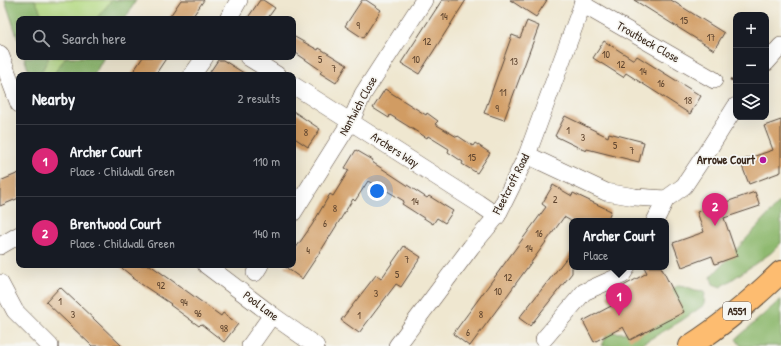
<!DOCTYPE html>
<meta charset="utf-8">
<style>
:root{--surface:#171b24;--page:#242831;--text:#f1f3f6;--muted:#9ea1a6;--line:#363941;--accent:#db2777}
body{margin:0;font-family:"Patrick Hand",sans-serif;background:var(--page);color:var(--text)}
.controls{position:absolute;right:12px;top:12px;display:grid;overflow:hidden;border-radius:8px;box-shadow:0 4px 16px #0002}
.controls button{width:36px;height:36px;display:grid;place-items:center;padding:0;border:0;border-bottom:1px solid var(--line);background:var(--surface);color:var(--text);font:20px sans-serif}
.you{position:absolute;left:377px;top:191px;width:14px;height:14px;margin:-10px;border:3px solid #fff;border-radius:50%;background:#1a73e8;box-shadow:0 0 0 6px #1a73e833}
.badge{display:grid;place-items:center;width:26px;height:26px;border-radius:50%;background:var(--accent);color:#fff;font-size:13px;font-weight:700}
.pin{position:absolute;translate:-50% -33px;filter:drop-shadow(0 1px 2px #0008)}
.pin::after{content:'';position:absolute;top:21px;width:14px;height:12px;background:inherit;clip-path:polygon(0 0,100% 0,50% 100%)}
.popup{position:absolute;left:569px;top:218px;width:100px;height:52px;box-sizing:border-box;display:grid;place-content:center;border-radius:8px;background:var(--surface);filter:drop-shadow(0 1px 3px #0005);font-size:13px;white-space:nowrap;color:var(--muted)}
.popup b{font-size:15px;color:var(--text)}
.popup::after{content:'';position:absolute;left:50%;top:100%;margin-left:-8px;border:8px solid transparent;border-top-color:var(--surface)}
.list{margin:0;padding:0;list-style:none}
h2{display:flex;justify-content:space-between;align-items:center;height:52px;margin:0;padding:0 16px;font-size:17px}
h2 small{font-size:13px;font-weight:400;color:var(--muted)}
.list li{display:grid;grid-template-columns:26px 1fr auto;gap:12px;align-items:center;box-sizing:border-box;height:72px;padding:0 16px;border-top:1px solid var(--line)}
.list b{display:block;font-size:15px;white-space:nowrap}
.list p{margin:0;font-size:13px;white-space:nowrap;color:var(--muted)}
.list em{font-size:13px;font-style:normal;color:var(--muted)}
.icon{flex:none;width:22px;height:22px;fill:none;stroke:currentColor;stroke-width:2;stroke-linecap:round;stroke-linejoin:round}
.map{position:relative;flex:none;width:781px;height:346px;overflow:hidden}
.search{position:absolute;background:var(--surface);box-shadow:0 4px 16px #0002;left:16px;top:16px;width:280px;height:44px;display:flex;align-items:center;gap:10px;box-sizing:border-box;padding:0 14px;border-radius:8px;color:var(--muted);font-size:15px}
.panel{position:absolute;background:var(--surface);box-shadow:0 4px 16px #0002;left:16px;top:72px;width:280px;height:196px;border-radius:8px}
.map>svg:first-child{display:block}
</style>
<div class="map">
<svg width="781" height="346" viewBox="0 0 781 346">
<rect width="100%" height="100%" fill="#f6f6f2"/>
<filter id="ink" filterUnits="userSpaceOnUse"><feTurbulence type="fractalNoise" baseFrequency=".025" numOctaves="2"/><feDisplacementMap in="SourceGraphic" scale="8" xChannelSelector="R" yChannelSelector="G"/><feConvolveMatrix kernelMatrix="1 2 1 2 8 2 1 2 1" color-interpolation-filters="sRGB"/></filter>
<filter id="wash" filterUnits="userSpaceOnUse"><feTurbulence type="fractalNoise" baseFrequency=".012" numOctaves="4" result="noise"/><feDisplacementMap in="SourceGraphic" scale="16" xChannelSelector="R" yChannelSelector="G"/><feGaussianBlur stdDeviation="0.9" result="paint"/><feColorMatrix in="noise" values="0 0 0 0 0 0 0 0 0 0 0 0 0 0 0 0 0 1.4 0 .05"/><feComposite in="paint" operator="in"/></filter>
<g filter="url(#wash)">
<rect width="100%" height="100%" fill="#efe7d0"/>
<g fill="#b4d982" stroke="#788250">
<polygon points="5,0 136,0 125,19 19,19 19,42"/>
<polygon points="24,57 104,57 94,75 30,75"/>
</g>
<g fill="#8fb970" stroke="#657247">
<polygon points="5,0 35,0 44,19 19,19 19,42"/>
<polygon points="112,0 136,0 125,19 96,19"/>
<polygon points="24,57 49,57 40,75 30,75"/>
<polygon points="66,57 104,57 94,75 53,75"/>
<polygon points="781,201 781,243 771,253 721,287 713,284 711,277"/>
<polygon points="678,285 685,286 695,290 705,291 704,305 681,321 638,346 602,346 608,332 624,333 650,320 668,293"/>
<polygon points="781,299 781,346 741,346 736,339"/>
</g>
<g id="blocks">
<g fill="#d19c64">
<polygon points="181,0 204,0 191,19 168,19"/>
<polygon points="260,0 263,0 275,8 267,19 247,19"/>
<polygon points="362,0 366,0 381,10 363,38 345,26"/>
<polygon points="442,0 466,0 419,74 401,63"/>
<polygon points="510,0 547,0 536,17"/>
<polygon points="634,0 671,0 724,33 714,50"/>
<polygon points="527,21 539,26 504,120 484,113 512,35 520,38"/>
<polygon points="293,36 318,50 319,48 347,65 336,83 320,73 322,71 293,51"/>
<polygon points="604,41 634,60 637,56 701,96 690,114 626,73 623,77 593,58"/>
<polygon points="143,57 167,57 155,75 131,75"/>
<polygon points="218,60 223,60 247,75 208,75"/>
<polygon points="385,89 426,115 427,113 438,121 435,124 457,137 458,136 473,146 475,143 490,153 477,173 462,164 463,162 448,152 449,149 428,136 427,138 390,115 389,118 373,108"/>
<polygon points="293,111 320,129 308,147 293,137"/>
<polygon points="565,116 608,137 609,133 644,142 639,162 587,149 586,151 555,136"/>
<polygon points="781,120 781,172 749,184 740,161 773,150 764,126"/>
<polygon points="356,150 373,160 372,162 427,198 429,196 453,211 445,223 437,218 433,224 402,204 404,201 379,186 378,187 368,181 355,201 353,199 322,249 302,279 284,266 285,265 293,265 293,252 312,225 330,194 333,196 349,170 345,168"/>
<polygon points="19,173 19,198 0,206 0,181"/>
<polygon points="553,185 572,196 573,193 611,211 607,221 571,221 564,217 501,304 470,346 469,346 453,334 546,207 542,204"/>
<polygon points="755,192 760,206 724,218 737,256 715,264 712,256 682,267 673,243 704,232 697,212"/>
<polygon points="404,246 421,257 401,287 396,284 359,333 341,320 376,275 381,279"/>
<polygon points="572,251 572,273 530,326 519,318"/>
<polygon points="118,265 150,265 174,282 221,316 223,313 238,324 224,342 201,324 199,326 170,305 171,304 132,278 133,277"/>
<polygon points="644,267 661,267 684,312 630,340 623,327 594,342 583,321 613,305 607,295 647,273"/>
<polygon points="60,287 96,321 122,346 92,346 46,302"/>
</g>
</g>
</g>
<g filter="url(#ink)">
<use href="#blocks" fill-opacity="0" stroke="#564639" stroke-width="1"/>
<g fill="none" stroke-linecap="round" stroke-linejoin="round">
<g stroke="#564639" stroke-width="18">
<g id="minor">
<polyline points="582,4 714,80"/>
<polyline points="228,19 239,0"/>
<polyline points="0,54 19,104"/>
<polyline points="248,57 277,75"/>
<polyline points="766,63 781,46"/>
<polyline points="192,75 205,57"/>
<polyline points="293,85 478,203 497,216"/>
<polyline points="527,155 606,192 635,197 666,199"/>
<polyline points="293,213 351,121 363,94 424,0"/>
<polyline points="655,221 666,199 684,186 712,144 736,106"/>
<polyline points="0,246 19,235"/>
<polyline points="206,265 272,315 316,346"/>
<polyline points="255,273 260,265"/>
<polyline points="0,283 15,311 50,346"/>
<polyline points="544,339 584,292 622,275 627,267"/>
<polyline points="250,346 272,315"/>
<polyline points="397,346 471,247 497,216 527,155 584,0"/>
</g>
</g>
<g stroke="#564639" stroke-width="24">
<path id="primary" d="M690,346C723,325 753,299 781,272"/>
</g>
<polyline stroke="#564639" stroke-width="2.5" stroke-dasharray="3 3" stroke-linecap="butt" points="730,79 736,82"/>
<use href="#minor" stroke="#fff" stroke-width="17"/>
<use href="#primary" stroke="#fdbc6f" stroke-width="22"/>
</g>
</g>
<circle fill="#b5179e" stroke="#f6f6f2" stroke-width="1.5" cx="763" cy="160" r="4"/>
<g text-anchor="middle" stroke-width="3.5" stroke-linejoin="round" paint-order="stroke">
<g font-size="10" fill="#604630">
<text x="444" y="20">14</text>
<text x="684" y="24">15</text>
<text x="358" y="29">9</text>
<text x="711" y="41">17</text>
<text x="427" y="45">12</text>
<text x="606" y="58">10</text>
<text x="320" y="63">5</text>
<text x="416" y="63">10</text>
<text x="514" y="65">13</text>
<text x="621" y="68">12</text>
<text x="334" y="72">7</text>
<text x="643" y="75">14</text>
<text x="661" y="87">16</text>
<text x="503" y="96">11</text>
<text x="688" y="104">18</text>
<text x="497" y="112">9</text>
<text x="568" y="134">1</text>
<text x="306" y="136">8</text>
<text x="583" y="141">3</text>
<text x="615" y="149">5</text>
<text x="632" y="154">7</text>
<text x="472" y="161">15</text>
<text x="555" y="203">2</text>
<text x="415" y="205">14</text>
<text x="335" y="212">8</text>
<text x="325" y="227">6</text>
<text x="539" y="237">16</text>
<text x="529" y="252">14</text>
<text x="308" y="254">4</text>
<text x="407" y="263">7</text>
<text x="397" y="278">5</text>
<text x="508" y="281">12</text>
<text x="161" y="289">92</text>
<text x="498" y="295">10</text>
<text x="376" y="297">3</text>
<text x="60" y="305">1</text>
<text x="184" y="306">94</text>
<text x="198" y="317">96</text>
<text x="73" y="318">3</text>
<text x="481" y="318">8</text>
<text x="359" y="319">1</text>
<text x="224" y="332">98</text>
<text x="468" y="336">6</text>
</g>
<rect fill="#f6f6f2" stroke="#73675e" stroke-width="1" x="723" y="302" width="28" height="18" rx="3"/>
<g font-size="11" font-weight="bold" fill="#3b2a1e">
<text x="737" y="315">A551</text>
</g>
<g font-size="12" fill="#3b2a1e" stroke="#f6f6f2">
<text transform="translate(648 42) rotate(30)" y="4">Troutbeck Close</text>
<text transform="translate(358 106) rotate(-61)" y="4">Nantwich Close</text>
<text transform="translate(395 150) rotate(33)" y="4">Archers Way</text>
<text transform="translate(511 184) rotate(-63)" y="4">Fleetcroft Road</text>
<text transform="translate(261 306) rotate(37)" y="4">Pool Lane</text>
</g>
<g font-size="12" font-weight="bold" fill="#3b2a1e" stroke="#f6f6f2" text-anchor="end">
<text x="755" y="164">Arrowe Court</text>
</g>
</g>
</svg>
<div class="controls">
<button>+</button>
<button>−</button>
<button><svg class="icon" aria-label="layers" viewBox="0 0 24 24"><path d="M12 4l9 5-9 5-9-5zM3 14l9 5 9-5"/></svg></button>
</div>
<div class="you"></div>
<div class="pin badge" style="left:619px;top:316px">1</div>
<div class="popup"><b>Archer Court</b>Place</div>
<div class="pin badge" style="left:715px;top:226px">2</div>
<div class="search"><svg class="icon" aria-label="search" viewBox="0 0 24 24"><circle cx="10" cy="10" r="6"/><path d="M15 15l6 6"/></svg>Search here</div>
<section class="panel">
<h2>Nearby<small>2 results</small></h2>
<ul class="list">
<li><span class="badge">1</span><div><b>Archer Court</b><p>Place · Childwall Green</p></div><em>110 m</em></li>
<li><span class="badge">2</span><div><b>Brentwood Court</b><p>Place · Childwall Green</p></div><em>140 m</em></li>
</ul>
</section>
</div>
